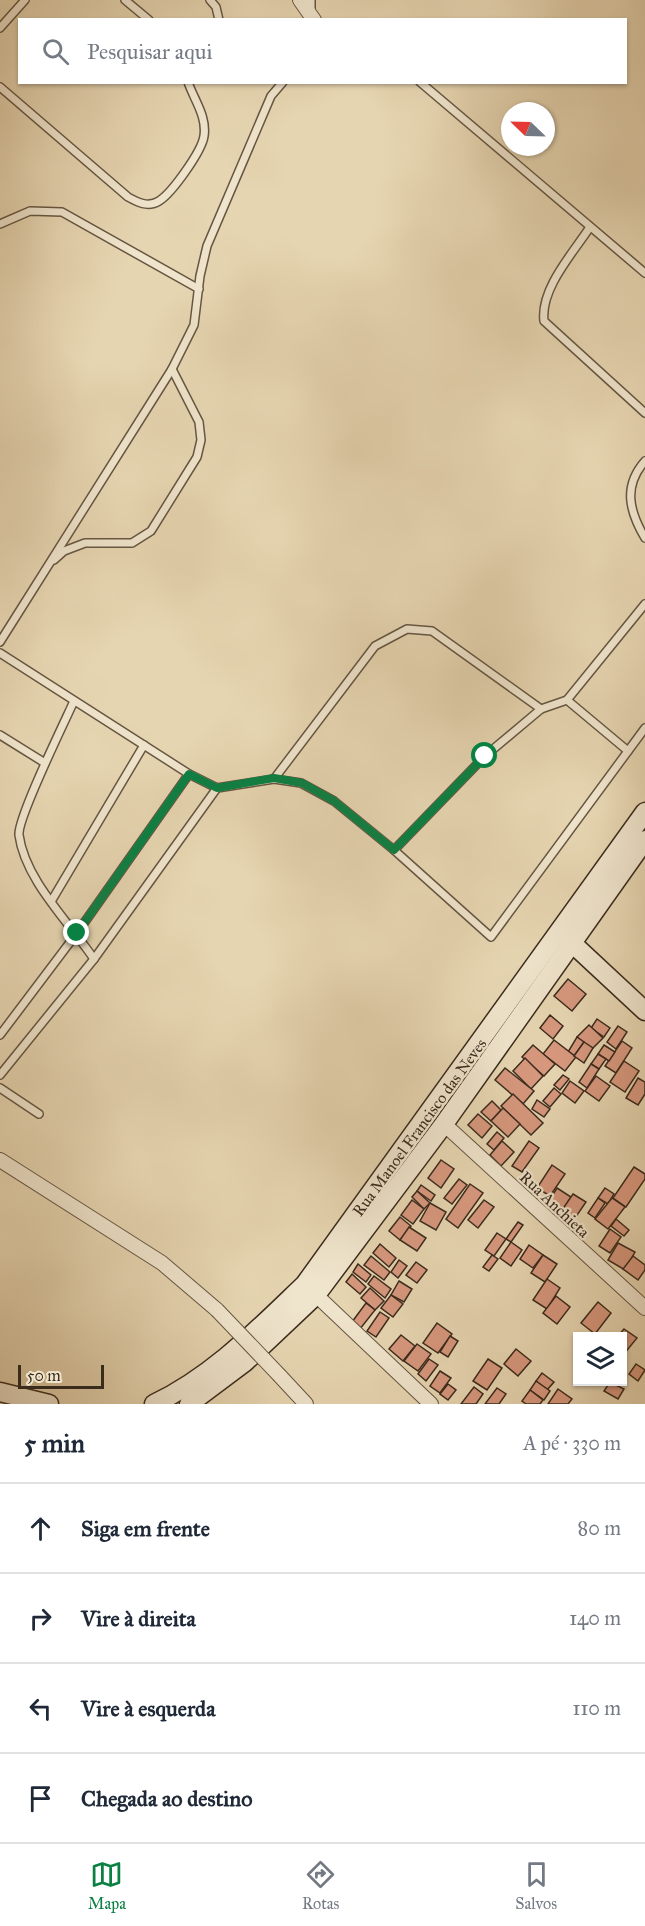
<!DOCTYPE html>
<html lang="pt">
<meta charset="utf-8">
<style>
:root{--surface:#fff;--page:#f6f6f7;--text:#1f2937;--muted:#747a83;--line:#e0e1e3;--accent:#0b8043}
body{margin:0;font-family:"IM FELL Great Primer",serif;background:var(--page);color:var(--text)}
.controls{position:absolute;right:18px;bottom:18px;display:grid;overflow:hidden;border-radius:0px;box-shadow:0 2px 4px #0004}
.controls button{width:54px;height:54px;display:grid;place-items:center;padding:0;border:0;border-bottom:2px solid var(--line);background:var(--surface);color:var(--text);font:30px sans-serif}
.compass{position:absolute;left:501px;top:102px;width:54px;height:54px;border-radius:50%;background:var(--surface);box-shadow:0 2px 4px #0004;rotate:293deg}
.scale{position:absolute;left:18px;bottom:15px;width:86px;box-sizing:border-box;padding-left:6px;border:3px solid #3b2b1d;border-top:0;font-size:16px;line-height:21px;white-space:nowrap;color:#3b2b1d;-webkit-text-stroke:4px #efe4cc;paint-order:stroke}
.stop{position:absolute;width:18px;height:18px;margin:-14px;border:4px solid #0b8043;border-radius:50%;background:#fff}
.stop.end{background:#0b8043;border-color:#fff;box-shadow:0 2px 6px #0008}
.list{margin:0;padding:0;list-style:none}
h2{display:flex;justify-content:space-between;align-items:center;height:78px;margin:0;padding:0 24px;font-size:26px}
h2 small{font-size:20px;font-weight:400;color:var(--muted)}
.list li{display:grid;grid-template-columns:39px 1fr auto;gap:18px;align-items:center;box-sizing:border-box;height:90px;padding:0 24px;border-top:2px solid var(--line)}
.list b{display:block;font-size:22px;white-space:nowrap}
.list em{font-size:20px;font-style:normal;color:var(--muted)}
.icon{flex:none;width:33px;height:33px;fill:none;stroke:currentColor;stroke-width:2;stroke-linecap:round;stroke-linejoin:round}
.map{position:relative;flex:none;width:645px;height:1404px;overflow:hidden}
.search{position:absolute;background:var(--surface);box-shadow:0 2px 4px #0004;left:18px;right:18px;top:18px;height:66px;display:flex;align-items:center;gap:15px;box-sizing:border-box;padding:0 21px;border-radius:0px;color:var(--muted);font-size:22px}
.sheet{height:438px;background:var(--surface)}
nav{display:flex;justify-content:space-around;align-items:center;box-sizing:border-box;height:84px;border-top:2px solid var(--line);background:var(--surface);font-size:16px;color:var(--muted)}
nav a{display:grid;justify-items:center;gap:3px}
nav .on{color:var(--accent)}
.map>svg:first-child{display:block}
</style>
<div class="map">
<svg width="645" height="1404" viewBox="0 0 645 1404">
<rect width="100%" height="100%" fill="#e6d5b1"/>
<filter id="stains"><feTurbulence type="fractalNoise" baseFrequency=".00333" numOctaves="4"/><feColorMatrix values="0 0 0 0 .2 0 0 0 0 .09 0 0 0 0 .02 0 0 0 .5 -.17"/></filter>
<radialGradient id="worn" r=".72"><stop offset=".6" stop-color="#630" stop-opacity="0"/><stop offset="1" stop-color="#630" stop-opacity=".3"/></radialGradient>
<g fill="#d7987e" stroke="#3b2b1d" stroke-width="1.5">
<polygon points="568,979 586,994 572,1011 554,996"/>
<polygon points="550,1015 563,1026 553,1039 540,1028"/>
<polygon points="597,1019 610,1028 604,1037 591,1028"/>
<polygon points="589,1025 603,1038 591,1050 577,1037"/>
<polygon points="618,1026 627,1032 616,1049 607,1042"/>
<polygon points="577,1037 584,1042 574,1056 568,1052"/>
<polygon points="554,1040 576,1057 565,1071 543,1054"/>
<polygon points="622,1041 632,1048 616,1073 605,1066"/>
<polygon points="584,1042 593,1048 584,1063 574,1056"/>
<polygon points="533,1045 555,1064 544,1076 522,1057"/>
<polygon points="604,1045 615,1052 609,1061 598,1054"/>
<polygon points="598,1054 606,1059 599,1069 591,1064"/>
<polygon points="525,1058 543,1076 531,1089 513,1071"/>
<polygon points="624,1061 639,1071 625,1092 610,1082"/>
<polygon points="591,1064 599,1069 587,1088 579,1082"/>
<polygon points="505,1068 534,1091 523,1104 495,1080"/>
<polygon points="563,1075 569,1079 560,1090 554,1085"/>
<polygon points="596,1076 610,1086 599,1101 585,1091"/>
<polygon points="638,1078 645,1082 645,1094 638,1105 626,1098"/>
<polygon points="570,1081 584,1091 575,1103 562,1093"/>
<polygon points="554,1088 561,1094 550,1107 543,1101"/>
<polygon points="513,1094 543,1123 531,1135 501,1106"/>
<polygon points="537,1100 550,1109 544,1117 532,1109"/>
<polygon points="492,1101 501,1110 491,1121 481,1112"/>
<polygon points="503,1108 520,1124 508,1137 491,1121"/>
<polygon points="478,1114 492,1126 482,1138 468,1125"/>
<polygon points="497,1132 504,1138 494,1150 487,1144"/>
<polygon points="502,1141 514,1152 501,1166 490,1155"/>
<polygon points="529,1141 539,1148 522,1172 512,1166"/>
<polygon points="441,1160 454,1169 441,1188 428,1178"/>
<polygon points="552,1165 565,1174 550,1196 537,1188"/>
<polygon points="634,1167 645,1174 645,1179 626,1207 613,1198"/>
<polygon points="459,1179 467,1185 452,1204 444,1198"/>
<polygon points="470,1184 483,1193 458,1228 446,1219"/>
<polygon points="421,1185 435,1195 431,1201 417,1191"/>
<polygon points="557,1188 571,1197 563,1210 549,1201"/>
<polygon points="605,1188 614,1194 608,1204 598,1198"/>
<polygon points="417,1191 430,1203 424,1209 412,1197"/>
<polygon points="573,1194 586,1202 573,1221 560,1213"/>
<polygon points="598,1198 605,1203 595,1218 588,1213"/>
<polygon points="612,1198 625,1207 608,1229 595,1219"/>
<polygon points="412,1200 424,1209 413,1224 401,1215"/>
<polygon points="484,1200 494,1207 478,1228 468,1220"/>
<polygon points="430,1203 446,1212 436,1230 420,1221"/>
<polygon points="400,1217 411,1226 400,1240 389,1231"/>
<polygon points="616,1219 629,1230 624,1236 611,1226"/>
<polygon points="518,1222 523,1225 511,1242 506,1239"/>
<polygon points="409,1227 426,1238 417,1251 400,1240"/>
<polygon points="610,1229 621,1237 610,1253 599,1246"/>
<polygon points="497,1233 506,1239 494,1256 485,1250"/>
<polygon points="511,1242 522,1250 511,1266 500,1258"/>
<polygon points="618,1243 635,1252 625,1270 608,1260"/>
<polygon points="380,1244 396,1258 389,1267 373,1253"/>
<polygon points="529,1245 543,1255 533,1268 520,1259"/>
<polygon points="492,1255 498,1259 489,1271 483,1267"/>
<polygon points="543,1255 557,1264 545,1282 531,1273"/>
<polygon points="371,1256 390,1272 384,1280 364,1265"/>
<polygon points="633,1256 645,1265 645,1270 638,1280 623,1269"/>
<polygon points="399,1260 407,1266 398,1278 391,1272"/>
<polygon points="416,1262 427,1270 417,1283 406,1275"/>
<polygon points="358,1264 371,1275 366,1282 353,1272"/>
<polygon points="352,1274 366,1287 360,1294 346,1282"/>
<polygon points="374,1276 391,1289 385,1298 368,1284"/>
<polygon points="547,1279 560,1288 547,1309 533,1300"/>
<polygon points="399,1281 412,1289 404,1302 391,1295"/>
<polygon points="370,1288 384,1301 375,1310 361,1298"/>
<polygon points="391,1295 403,1304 393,1317 381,1308"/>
<polygon points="556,1296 570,1307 557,1324 543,1313"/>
<polygon points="598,1302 611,1313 595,1334 581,1323"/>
<polygon points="366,1303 375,1310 360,1329 352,1322"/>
<polygon points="380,1312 389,1318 376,1337 367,1331"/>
<polygon points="437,1323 452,1334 438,1353 423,1343"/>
<polygon points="624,1329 637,1338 624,1354 622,1336 618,1336"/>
<polygon points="401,1335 415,1346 403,1361 389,1349"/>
<polygon points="450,1336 458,1341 448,1357 440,1352"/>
<polygon points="417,1344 431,1354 418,1371 404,1361"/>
<polygon points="516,1349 531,1361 518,1376 504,1364"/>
<polygon points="429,1359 438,1365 426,1381 418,1374"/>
<polygon points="488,1359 502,1368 487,1390 473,1381"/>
<polygon points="636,1364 645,1370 638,1381 629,1374"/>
<polygon points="440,1371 451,1378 440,1393 430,1386"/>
<polygon points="542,1373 554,1382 547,1390 536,1381"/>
<polygon points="536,1381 550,1391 544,1400 530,1390"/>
<polygon points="610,1382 624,1389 618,1399 604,1391"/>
<polygon points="448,1384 456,1390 448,1400 440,1394"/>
<polygon points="474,1387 483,1394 476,1404 461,1404"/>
<polygon points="497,1388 506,1394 499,1404 485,1404"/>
<polygon points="558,1389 572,1399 568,1404 548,1404"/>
<polygon points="530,1390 543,1400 540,1404 526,1404 522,1401"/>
</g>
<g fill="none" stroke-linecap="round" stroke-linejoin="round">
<g stroke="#665642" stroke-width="10">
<g id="lane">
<polyline points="125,0 149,20"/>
<polyline points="210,0 216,7 219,20"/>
<polyline points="311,13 311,0"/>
<polyline points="0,28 25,0"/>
<polyline points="420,82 645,273"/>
<path d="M0,87L128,197C137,202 148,208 159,201C172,193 202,151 204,136C207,116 194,100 188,82"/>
<polyline points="0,224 30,211 62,212 199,289"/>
<path d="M590,227C573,253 540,289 544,321L645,413"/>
<path d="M645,461C623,486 629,511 645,538"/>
<polyline points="54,560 64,551 85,543 132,543 151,531 197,457 201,440 199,422 172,369"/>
<polyline points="0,642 172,369 194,325 200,276 207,246 271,96 283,82"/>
<polyline points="0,653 189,774 217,788 274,779 301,783 334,801 394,850 491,937 645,728"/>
<polyline points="567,700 628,751"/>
<path d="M74,701C65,721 17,819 19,835C25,880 69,922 94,959"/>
<polyline points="0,735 45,763"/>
<polyline points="274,779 375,646 407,629 432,631 541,709"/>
<polyline points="394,850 485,756 541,709 567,700 645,604"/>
<polyline points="52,900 144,745"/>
<polyline points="0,1035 77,933 189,774"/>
<polyline points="0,1075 94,959 217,788"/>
<polyline points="0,1088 39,1114"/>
</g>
</g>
<g stroke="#665642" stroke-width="16">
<g id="street">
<polyline points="300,0 314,20"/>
<polyline points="444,1124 645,1308"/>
<polyline points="0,1160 162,1263 217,1310"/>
<polyline points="316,1295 431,1404"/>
<polyline points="280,1376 306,1404"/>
</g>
</g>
<g stroke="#3b2b1d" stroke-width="21">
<g id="secondary">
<polyline points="573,944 645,1011"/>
<polyline points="0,1392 49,1404"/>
<path d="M154,1404C213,1376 258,1329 305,1284L645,812"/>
<polyline points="189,1404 245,1362 316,1295 444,1124 645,840"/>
</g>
</g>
<use href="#lane" stroke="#efe4cc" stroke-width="7"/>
<use href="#street" stroke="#efe4cc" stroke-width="14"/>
<use href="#secondary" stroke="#efe4cc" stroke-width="18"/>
<g stroke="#665642" stroke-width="16" stroke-linecap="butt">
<polyline id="street-bridge" points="217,1310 280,1376"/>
</g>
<use href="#street-bridge" stroke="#efe4cc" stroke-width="14"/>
</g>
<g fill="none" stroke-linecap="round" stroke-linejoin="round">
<polyline stroke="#0b8043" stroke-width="8" points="77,933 189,774 217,788 274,778 302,783 334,801 394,850 485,756"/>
</g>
<g text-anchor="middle" stroke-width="4.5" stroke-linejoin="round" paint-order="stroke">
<g font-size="16" fill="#3b2b1d" stroke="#efe4cc">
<text transform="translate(419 1127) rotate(-54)" y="6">Rua Manoel Francisco das Neves</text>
<text transform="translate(555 1204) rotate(43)" y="6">Rua Anchieta</text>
</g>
</g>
<rect width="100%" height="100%" filter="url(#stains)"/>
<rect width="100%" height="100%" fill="url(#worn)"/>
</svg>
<div class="controls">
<button><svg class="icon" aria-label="layers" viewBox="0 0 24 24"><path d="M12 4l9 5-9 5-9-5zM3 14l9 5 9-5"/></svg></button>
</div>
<svg class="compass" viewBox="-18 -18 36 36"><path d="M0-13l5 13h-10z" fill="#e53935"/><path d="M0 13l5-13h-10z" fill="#747a83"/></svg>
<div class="scale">50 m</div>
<div class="stop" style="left:485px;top:756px"></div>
<div class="stop end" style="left:77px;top:933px"></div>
<div class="search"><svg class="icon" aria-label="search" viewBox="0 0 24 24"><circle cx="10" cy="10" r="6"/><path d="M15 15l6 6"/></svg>Pesquisar aqui</div>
</div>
<section class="sheet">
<h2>5 min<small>A pé · 330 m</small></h2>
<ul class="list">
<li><svg class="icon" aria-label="ahead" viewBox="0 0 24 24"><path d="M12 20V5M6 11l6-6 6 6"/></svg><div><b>Siga em frente</b></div><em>80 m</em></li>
<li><svg class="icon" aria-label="right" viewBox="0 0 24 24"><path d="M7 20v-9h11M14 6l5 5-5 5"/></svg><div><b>Vire à direita</b></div><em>140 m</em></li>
<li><svg class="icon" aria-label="left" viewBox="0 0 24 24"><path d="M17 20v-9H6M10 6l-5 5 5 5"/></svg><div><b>Vire à esquerda</b></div><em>110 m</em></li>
<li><svg class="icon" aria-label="arrive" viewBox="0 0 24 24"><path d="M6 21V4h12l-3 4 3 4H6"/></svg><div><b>Chegada ao destino</b></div></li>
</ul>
</section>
<nav>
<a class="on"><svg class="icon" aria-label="map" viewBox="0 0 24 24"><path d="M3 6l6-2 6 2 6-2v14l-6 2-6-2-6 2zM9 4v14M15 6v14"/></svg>Mapa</a>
<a><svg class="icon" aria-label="directions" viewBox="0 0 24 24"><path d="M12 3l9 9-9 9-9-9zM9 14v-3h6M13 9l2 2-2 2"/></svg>Rotas</a>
<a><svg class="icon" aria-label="saved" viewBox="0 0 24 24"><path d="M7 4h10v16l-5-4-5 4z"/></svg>Salvos</a>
</nav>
